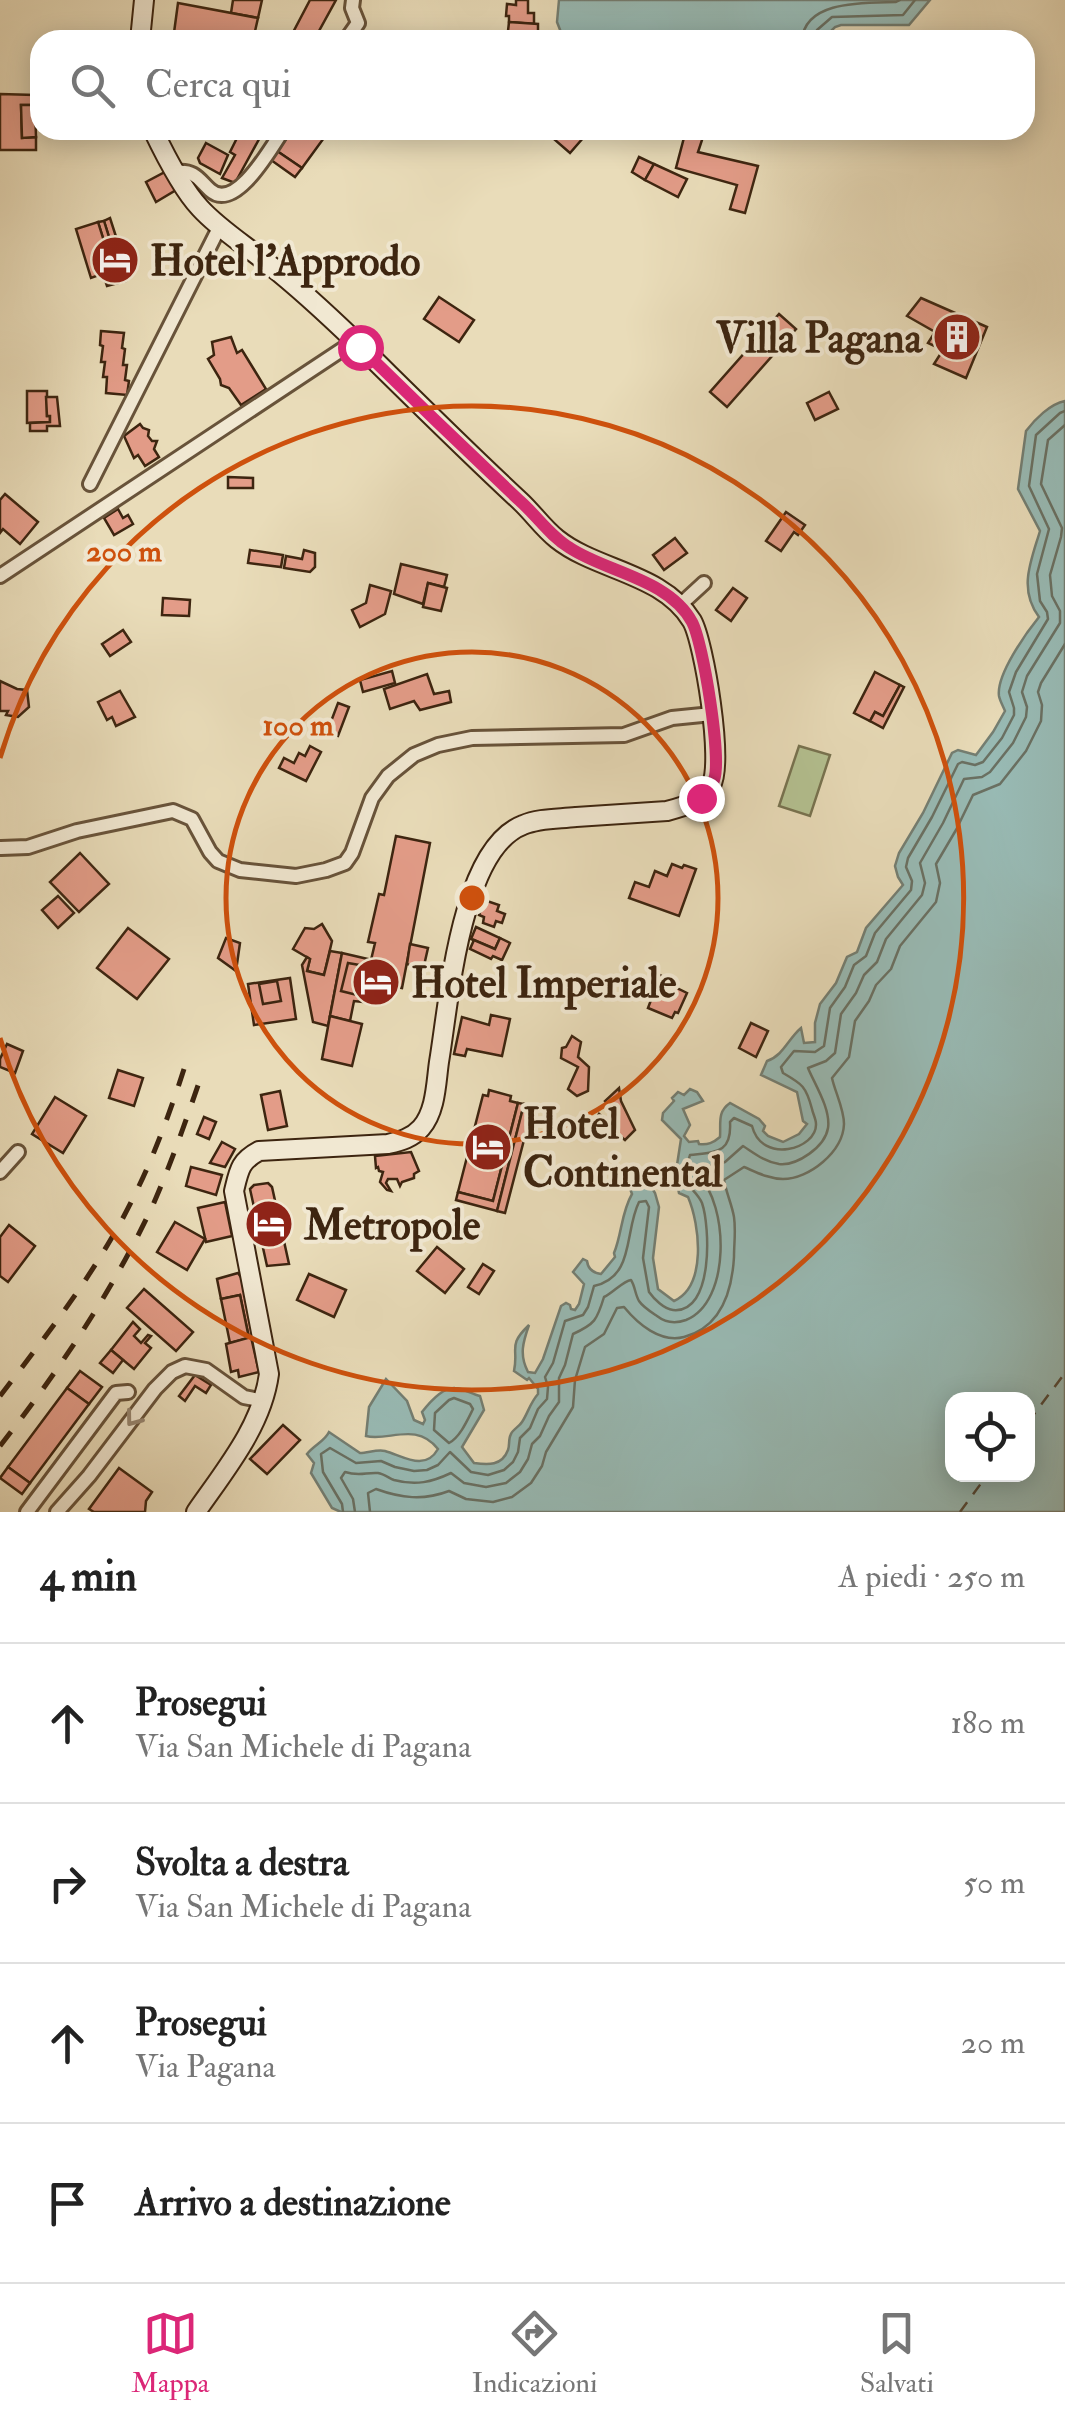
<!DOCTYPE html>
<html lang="it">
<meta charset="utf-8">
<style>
:root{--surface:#fff;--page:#f6f6f6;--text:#222;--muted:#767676;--line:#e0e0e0;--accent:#db2777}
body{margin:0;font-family:"IM FELL Double Pica",serif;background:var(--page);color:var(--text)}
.controls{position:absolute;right:30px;bottom:30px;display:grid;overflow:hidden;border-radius:20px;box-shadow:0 5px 25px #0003}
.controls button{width:90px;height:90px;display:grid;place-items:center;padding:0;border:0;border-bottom:2px solid var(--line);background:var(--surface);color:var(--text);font:50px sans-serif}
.stop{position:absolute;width:30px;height:30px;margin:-22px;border:8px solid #db2777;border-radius:50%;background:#fff}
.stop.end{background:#db2777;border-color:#fff;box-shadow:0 2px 10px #0008}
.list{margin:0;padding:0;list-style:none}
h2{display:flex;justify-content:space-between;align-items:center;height:130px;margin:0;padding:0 40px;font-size:42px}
h2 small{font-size:32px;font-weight:400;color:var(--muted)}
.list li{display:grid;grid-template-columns:65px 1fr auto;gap:30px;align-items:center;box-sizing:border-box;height:160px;padding:0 40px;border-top:2px solid var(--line)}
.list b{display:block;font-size:38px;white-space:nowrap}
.list p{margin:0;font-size:32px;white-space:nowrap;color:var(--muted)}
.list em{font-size:32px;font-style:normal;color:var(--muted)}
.icon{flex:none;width:55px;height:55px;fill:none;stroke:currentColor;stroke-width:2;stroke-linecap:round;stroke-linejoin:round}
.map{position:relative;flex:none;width:1065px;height:1512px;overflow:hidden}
.search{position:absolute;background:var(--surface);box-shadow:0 5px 25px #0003;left:30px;right:30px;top:30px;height:110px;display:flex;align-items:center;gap:25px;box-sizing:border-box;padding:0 35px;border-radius:30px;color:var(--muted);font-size:38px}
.sheet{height:770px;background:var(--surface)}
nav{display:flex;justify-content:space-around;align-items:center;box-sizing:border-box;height:140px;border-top:2px solid var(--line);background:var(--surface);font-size:28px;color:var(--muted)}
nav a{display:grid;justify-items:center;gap:5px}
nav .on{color:var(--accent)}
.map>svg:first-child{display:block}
</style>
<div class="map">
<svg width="1065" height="1512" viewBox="0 0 1065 1512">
<rect width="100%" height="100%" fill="#e9dcb9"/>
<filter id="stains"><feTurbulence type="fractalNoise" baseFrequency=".002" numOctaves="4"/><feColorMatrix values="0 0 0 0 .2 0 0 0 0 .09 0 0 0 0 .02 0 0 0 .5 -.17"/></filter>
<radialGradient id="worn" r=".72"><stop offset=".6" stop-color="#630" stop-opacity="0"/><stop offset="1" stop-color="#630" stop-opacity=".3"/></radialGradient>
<polygon fill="#b4c191" stroke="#787350" stroke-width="2.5" points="799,746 830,755 810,816 779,806"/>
<g fill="#98bab4" stroke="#747e72" stroke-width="2.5" fill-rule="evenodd">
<polygon points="559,0 930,0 909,25 841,25 835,27 822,40 564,40 557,22"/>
<path d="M1065,401V1512H341L332,1508L311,1473L314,1463L307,1454C314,1445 325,1441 329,1432L360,1453C368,1453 377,1449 385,1451C403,1456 425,1472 438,1449C416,1421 388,1442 366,1436L369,1407L386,1379L407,1401L414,1420L423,1424L425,1420L422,1412C429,1403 443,1387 455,1388C462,1388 472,1394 480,1396L484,1410L462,1447L474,1463C488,1465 502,1466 508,1450C510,1445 508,1439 511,1434C513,1429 519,1427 522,1422C528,1413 530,1403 538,1394V1389L529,1378L527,1380L514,1371C519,1348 507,1346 529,1325C523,1342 519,1355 528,1372L535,1373L543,1359L561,1306L566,1303L570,1305L571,1309L575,1310L579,1304L584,1284L573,1272L583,1259L587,1261C588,1269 594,1273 601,1274L615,1257L614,1253C622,1234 621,1213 632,1194L629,1186L636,1178L650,1185L655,1193L659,1207L653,1258L658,1289L674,1301C707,1286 700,1225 688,1197L679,1193L677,1183L670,1175L677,1165L681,1139L662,1120L663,1113L674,1101L672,1098L678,1092L684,1095L690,1089L697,1092L703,1101L683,1109L690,1125L684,1136L689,1142L698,1141L699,1144C708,1145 713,1143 720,1137C721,1123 717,1112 730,1103L759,1119L765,1126L763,1131L768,1136L783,1142L799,1134L807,1124L803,1121L797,1092L761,1075L767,1061C783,1056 788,1039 801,1028L804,1043L815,1042V1023L820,1004L836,983L847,957L857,952L866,928L903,885L898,877L895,866L899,853L923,813L952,753L958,750L976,755L993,732L1005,711C1003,706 1000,701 999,696C996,675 1026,633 1039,617C1018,589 1031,561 1040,531L1018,489L1026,431C1035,419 1050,404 1065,401ZM952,1400H1028V1474H952Z"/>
</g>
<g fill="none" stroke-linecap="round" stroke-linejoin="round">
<g stroke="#6a7062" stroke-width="2.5">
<path d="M802,40C805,0 864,3 896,2L900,0"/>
<polyline points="815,40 817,30 832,17 903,15 915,0"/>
<path d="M454,1398L470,1404L473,1409C467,1421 460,1437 449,1443L434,1430L435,1413L449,1400Z"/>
<path d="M343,1512L342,1504L323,1472L321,1454L330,1448L356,1463L381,1461L395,1467L414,1471L427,1470L438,1465L450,1452L471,1472L488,1475L504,1470L513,1462L518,1452L520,1438L530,1428L538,1409L547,1399L548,1387L545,1377L553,1363L565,1321L583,1315L588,1307L594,1286C635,1277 624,1232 639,1202L646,1201L649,1207L643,1258L649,1292C654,1299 664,1309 673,1310C714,1314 710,1226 702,1203C697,1191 686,1187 685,1177C684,1171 688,1162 690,1155C715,1152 732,1154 730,1122L734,1118L752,1126C762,1165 817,1149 816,1124C816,1119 813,1114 812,1109C806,1086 802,1084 783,1073L781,1067L794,1051L815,1052L824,1046L830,1008L845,987L854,965L866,956L875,933L911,890L912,881L906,867L908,858L932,817L958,764L962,762L975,765L983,762L1002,738L1014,715V708L1009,692L1016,672L1048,619L1047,612L1040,601L1037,574L1049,529L1029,486L1036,435L1060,413L1065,411"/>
<path d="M355,1512L353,1499L341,1478L345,1472C360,1477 366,1472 378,1473C384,1474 389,1478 394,1480C416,1486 432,1482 451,1473L464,1483L486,1487L506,1483L520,1472L528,1459L532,1444L540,1436L549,1416L559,1402V1378L565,1365L573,1334C595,1324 597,1320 604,1297C613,1293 623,1281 631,1280C635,1286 635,1294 639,1301C643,1307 651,1312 657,1316C666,1323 675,1324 686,1320C731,1302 729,1205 698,1175L700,1169L725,1162L743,1146C754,1153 765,1162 779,1164C797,1166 825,1147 828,1128C831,1109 814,1083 808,1068L826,1061L835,1053L841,1014L856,993L864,975L877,962L886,939L922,895L925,883L920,863L943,823L964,779L982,777L990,772L1013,743L1026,717L1027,707L1022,692L1027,676L1060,623V611L1052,596L1050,575L1061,537L1062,528L1041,484L1048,440L1065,425"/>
<path d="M370,1512L368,1493L376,1489C401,1498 423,1501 449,1491L466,1499L493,1502L512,1497L531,1483L542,1466L546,1452L573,1407L575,1380L585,1347L604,1334L617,1308L624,1307C638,1324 660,1343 684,1337C722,1327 732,1291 734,1257C734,1243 736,1231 734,1217C732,1205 726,1192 724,1180L744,1167C756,1172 769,1179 783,1179C809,1179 843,1152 844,1124C844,1109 835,1092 832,1078L849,1057L855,1021L869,1001L876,985L891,969L900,946L936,902L940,883L936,864L956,830L973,795L1000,784L1026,751L1041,721L1042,705L1038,692L1041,683L1065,644"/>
</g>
<g stroke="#544a39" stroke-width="2.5" stroke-dasharray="12 10" stroke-linecap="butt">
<polyline points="1028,1422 1065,1373"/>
<polyline points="960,1512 988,1474"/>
</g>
</g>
<g fill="#e39c88" stroke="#3d2510" stroke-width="2.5">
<polygon points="233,0 262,0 258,18 231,13"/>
<polygon points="310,0 336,0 314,40 289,40"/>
<polygon points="516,0 528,0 528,13 534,13 534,24 509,22 509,16 506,16 507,4 516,5"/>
<polygon points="178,3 258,18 253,40 173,40"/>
<polygon points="509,22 538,24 538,40 507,40"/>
<polygon points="0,94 35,95 35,105 21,105 22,138 36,137 36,150 0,150"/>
<polygon points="21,105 35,105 36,137 22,138"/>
<polygon points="241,130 264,130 235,183 222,178 235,155 230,152"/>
<polygon points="293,130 329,131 302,168 277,151"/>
<polygon points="564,130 590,130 570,153 555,140"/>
<polygon points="686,130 705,131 698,152 758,166 745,213 730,209 737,185 676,168"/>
<polygon points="206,143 228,155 220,174 200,163 198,158"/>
<polygon points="277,151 302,168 295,177 271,160"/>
<polygon points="639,157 654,164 645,180 632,172"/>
<polygon points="654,164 687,179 678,197 645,180"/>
<polygon points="165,172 176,190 156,202 146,182"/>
<polygon points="110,218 129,277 126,281 107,286 103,274 119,269 104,221"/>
<polygon points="104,221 119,269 113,270 98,222"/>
<polygon points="98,222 113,270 91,278 76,229"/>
<polygon points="439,297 474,320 459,342 424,319"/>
<polygon points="921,298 987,327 966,378 934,364 943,350 928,343 935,332 907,316"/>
<polygon points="779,314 796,329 727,407 710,392"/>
<polygon points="101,331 124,333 122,348 125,349 123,365 127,365 125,380 129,381 127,395 106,393 107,377 103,377 105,362 101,362 103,346 100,345"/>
<polygon points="231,337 237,353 242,350 266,389 241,405 229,388 221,385 220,379 208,359 214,355 212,342"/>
<polygon points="27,391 47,391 47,416 50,416 50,422 27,423"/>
<polygon points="829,392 838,409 815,420 807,403"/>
<polygon points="46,397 57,397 60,426 47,426 47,431 30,431 30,423 50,422 50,416 47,416"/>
<polygon points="140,424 143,428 149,430 148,436 152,441 157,441 154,449 159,457 145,466 138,455 134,458 124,436"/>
<polygon points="228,477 253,478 253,488 228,488"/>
<polygon points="5,494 38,522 20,544 3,529 0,533 0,500"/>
<polygon points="118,509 123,518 128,515 133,524 114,535 104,518"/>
<polygon points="786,512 805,525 798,535 794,532 781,551 766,541"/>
<polygon points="675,538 687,553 664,570 653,555"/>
<polygon points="250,550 283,555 281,567 248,563"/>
<polygon points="304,550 315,553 315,567 310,572 284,568 286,556 302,559"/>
<polygon points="401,564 447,575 444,587 428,583 423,604 394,594"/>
<polygon points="428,583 447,588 441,611 423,607"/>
<polygon points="370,585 391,591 385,614 360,627 352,610 366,603"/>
<polygon points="733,588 747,598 731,621 716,610"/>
<polygon points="163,598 190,600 189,616 162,615"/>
<polygon points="123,630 131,642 110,656 102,644"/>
<polygon points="392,671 395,683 363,692 360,680"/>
<polygon points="875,672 900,685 883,716 875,712 870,721 854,713"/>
<polygon points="427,674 434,694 449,691 451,702 420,710 414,701 390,709 384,689"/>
<polygon points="0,681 17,689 27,690 29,707 18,717 6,715 8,711 0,711"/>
<polygon points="900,685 904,687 883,728 870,721 875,712 883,716"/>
<polygon points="120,691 135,717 116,726 112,717 107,720 98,702"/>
<polygon points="338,703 349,707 338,736 327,732"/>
<polygon points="310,746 321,752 306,781 279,768 284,758 294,763 299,753 305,756"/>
<polygon points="396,836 430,843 402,988 384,985 388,964 371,960 375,943 368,942 379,894 384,895"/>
<polygon points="80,853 109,884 79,912 50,882"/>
<polygon points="672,864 682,868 684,865 696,869 679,916 629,898 635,882 649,887 655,871 667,876"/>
<polygon points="58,896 74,913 58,928 42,910"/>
<polygon points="484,900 499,905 497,911 505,914 502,923 496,921 494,927 483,923 484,917 479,915"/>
<polygon points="322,924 332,941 324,975 307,971 310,959 293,949 305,928 314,929"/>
<polygon points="476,927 500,938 495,949 471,939"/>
<polygon points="128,928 169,959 137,999 97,968"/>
<polygon points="226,938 240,943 236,971 218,958"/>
<polygon points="500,938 510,943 502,960 493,956 491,959 470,949 474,940 495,949"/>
<polygon points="410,944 428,948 423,970 407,964"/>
<polygon points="330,951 342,953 328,1026 313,1022 302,965 307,957 310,959 307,971 324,975"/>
<polygon points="342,953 385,963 379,993 363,1002 354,1001 350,1021 330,1016"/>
<polygon points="348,963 377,968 373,988 361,996 341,991"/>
<polygon points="658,974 676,983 675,987 687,993 678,1013 675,1012 672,1018 648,1008 654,992 650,990"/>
<polygon points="290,978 296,1019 254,1025 248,984"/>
<polygon points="277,981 281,1001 263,1004 259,984"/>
<polygon points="491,1015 510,1019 502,1056 467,1049 465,1056 454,1054 462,1017 489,1025"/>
<polygon points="330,1016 362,1024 352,1066 322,1059"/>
<polygon points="751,1023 768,1031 756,1057 739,1048"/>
<polygon points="572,1036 581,1042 578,1057 589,1067 588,1091 577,1096 568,1089 578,1067 561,1058 562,1048 566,1047"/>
<polygon points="7,1044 23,1051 15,1073 0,1067 0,1059"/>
<polygon points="118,1070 143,1078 134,1106 109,1098"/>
<polygon points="619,1088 621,1101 635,1130 625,1140 597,1117 599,1114 607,1121 614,1112 605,1101"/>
<polygon points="489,1090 511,1096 510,1101 518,1103 493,1201 458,1192 483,1095 488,1096"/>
<polygon points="280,1091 287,1126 268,1130 261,1095"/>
<polygon points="55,1097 86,1116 63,1153 32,1134"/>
<polygon points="518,1103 524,1104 497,1211 456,1200 458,1192 493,1201"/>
<polygon points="524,1104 527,1105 525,1112 531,1113 505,1213 497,1211"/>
<polygon points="204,1117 216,1122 209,1139 197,1134"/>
<polygon points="222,1142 235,1149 225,1167 210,1163"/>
<polygon points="411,1152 419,1171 414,1174 414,1178 402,1182 400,1186 397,1179 388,1179 386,1183 391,1191 387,1190 380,1182 383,1172 379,1171 378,1167 376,1168 375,1156"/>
<polygon points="191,1167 222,1175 216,1195 186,1186"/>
<polygon points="268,1183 272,1187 289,1264 267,1266 250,1189 254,1185"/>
<polygon points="225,1202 232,1236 206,1242 198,1208"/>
<polygon points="175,1222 205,1239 187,1270 157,1252"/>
<polygon points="9,1225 35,1246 8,1282 0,1276 0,1237"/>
<polygon points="437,1247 464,1269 445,1293 417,1271"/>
<polygon points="483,1264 494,1271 479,1294 468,1287"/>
<polygon points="238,1273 243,1280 255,1337 249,1338 240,1295 221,1299 217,1279"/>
<polygon points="309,1274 346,1290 334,1317 297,1300"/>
<polygon points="144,1289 193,1332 176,1351 127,1308"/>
<polygon points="240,1295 249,1338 230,1343 221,1299"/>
<polygon points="133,1322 140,1329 134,1336 141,1343 148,1335 151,1336 145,1343 151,1348 134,1369 111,1350"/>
<polygon points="251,1337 259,1372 239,1377 238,1370 231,1372 226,1344"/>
<polygon points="111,1350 123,1360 113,1373 100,1363"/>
<polygon points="80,1371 102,1387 89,1404 67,1388"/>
<polygon points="195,1375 211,1385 206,1393 195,1386 185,1401 179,1396"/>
<polygon points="67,1388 89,1404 30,1483 8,1467"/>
<polygon points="283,1425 300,1440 267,1474 250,1459"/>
<polygon points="8,1467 30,1483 22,1494 0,1478"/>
<polygon points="119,1468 152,1492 146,1501 145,1512 94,1512 89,1509"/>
</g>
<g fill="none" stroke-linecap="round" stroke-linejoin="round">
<g stroke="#68533a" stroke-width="18">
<g id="minor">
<polyline points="346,40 358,23 352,8 353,0"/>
<path d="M177,172C195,170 199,180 210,190C235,213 271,148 283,130"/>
<polyline points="90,484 220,226"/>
<polyline points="0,576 355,341"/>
<polyline points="679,606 704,583"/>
<polyline points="1,848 28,847 77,831 173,811 192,819 210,852 218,861 240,870 296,876 326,870 345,863 352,853 372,798 388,776 414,755 438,745 472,738 624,735 672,718 712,714"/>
<polyline points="0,1172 18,1152"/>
<polyline points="27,1512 116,1393 128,1392"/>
<polyline points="57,1512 89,1476 155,1389 172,1372 185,1366 206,1370 244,1397 264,1401"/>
</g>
</g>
<g stroke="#3d2510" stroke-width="22">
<g id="secondary">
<polyline points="140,40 144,0"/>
<path d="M153,130C164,153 183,190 200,208C220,230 248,247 271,266C300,289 329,316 356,342C410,395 464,449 520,501C533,513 543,528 557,539C597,571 663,573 692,621C704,642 724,764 711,785C701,802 686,806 667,811C637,813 606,815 576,817C558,819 539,818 523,825C460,849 449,1003 439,1062C436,1083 436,1111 421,1128C412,1138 401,1141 388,1144L259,1151C240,1161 239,1170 234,1191L269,1374C262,1426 225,1470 196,1512"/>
</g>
</g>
<use href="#minor" stroke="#f1e8d2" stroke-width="12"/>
<use href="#secondary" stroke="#f1e8d2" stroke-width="18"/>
<g stroke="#3d2510" stroke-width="5" stroke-dasharray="18 18" stroke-linecap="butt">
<path d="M0,1396C39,1345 79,1294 111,1239C143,1185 165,1128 184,1069"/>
<path d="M0,1446C58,1372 112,1292 152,1207C172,1162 187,1117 203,1071"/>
</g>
</g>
<defs><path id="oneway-chevron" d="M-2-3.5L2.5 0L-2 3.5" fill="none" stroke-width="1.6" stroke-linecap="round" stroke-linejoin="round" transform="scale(2.5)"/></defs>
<use stroke="#978671" href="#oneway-chevron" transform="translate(133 1419) rotate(127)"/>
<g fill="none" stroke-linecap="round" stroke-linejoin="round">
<path stroke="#db2777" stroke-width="12" d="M360,347C413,399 466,450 520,501C537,516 550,536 570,548C606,572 669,579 692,622C703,642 722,759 714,780C712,786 705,793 701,798"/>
</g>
<g fill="none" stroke="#ce510d" stroke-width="5">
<circle cx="472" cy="898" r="246"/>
<path d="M0 758A492 492 0 1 1 0 1038"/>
</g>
<defs>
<g id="hotel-disc" transform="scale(2.5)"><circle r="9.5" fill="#8f2418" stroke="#f1e8d2"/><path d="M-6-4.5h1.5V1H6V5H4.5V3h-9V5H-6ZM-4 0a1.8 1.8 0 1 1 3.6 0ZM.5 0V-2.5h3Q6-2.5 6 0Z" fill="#fff"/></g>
<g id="building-disc" transform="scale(2.5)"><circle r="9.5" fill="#8f2418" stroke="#f1e8d2"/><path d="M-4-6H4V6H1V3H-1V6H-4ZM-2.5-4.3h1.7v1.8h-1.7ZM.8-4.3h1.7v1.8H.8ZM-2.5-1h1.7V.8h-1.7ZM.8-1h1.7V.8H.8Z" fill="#fff"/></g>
</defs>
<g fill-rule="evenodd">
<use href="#hotel-disc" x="115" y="260"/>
<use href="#building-disc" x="957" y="337"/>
<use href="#hotel-disc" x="376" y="982"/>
<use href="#hotel-disc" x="488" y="1147"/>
<use href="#hotel-disc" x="269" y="1224"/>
</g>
<g text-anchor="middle" stroke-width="8" stroke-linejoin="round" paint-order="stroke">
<g font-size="42" font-weight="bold" fill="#3d2510" stroke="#f1e8d2" text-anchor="start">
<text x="150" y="275">Hotel l'Approdo</text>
<text x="922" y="352" text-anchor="end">Villa Pagana</text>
<text x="411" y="997">Hotel Imperiale</text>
<text x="523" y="1138">Hotel<tspan x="523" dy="48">Continental</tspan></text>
<text x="304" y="1239">Metropole</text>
</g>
</g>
<circle cx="472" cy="898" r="15" fill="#ce510d" stroke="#f1e8d2" stroke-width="5"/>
<g font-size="30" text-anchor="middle" font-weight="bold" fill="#ce510d" stroke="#f1e8d2" stroke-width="8" stroke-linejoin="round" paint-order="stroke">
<text x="124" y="561">200 m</text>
<text x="298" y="735">100 m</text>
</g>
<rect width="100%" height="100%" filter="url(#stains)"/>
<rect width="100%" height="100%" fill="url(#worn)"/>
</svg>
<div class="controls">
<button><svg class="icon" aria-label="locate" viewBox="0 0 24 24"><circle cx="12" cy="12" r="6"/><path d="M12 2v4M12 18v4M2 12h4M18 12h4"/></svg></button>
</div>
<div class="stop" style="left:360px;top:347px"></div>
<div class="stop end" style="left:701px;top:798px"></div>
<div class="search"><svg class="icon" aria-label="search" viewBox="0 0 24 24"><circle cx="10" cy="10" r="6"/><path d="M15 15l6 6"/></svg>Cerca qui</div>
</div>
<section class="sheet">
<h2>4 min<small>A piedi · 250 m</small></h2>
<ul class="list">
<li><svg class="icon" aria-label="ahead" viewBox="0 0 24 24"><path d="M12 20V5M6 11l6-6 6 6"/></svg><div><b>Prosegui</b><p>Via San Michele di Pagana</p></div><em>180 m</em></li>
<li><svg class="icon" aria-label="right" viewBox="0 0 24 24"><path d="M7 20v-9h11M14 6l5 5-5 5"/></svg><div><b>Svolta a destra</b><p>Via San Michele di Pagana</p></div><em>50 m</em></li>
<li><svg class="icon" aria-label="ahead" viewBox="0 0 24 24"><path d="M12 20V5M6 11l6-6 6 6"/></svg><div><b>Prosegui</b><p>Via Pagana</p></div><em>20 m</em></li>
<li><svg class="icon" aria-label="arrive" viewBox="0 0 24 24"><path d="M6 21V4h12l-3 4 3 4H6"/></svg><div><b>Arrivo a destinazione</b></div></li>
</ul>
</section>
<nav>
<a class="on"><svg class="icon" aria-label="map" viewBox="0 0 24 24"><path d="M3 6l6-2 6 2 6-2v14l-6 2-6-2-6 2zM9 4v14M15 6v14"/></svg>Mappa</a>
<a><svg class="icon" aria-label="directions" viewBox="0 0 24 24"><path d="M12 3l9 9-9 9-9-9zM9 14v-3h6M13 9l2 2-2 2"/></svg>Indicazioni</a>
<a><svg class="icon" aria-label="saved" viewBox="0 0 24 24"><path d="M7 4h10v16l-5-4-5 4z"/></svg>Salvati</a>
</nav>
